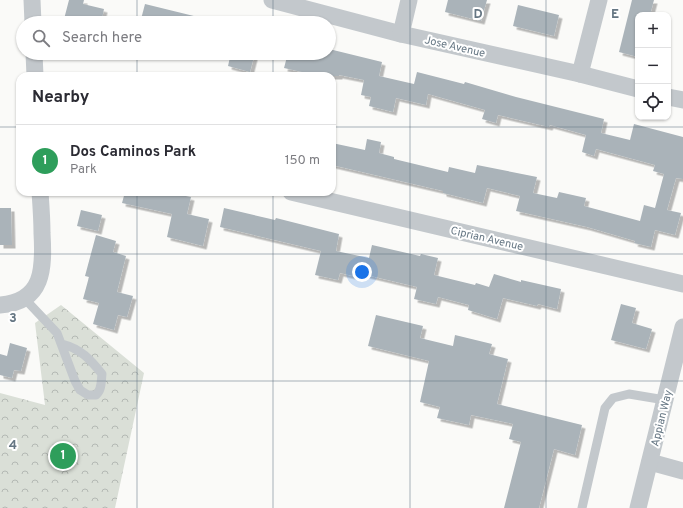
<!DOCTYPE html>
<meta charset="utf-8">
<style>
:root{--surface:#fff;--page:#f7f7f7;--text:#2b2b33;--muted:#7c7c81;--line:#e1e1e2;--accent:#ea580c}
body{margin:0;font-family:Overpass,sans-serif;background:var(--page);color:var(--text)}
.controls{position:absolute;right:12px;top:12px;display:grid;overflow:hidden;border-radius:8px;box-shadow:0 1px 3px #0004}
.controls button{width:36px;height:36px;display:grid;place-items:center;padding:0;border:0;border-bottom:1px solid var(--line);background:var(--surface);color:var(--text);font:20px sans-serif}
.you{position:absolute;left:362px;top:272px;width:14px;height:14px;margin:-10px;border:3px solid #fff;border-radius:50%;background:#1a73e8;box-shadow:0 0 0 6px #1a73e833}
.badge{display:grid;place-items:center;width:26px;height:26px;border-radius:50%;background:var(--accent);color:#fff;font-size:13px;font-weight:700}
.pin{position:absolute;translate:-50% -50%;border:2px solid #fff;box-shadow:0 1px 4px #0006}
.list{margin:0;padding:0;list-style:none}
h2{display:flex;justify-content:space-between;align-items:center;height:52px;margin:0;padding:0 16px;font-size:17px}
h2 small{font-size:13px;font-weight:400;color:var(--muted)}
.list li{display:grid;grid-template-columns:26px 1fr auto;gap:12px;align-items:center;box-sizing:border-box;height:72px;padding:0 16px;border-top:1px solid var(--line)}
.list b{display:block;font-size:15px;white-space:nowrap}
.list p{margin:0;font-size:13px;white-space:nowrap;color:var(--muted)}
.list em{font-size:13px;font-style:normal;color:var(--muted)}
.icon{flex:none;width:22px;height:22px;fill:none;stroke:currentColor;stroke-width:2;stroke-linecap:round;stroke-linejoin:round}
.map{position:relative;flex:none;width:683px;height:508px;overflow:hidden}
.search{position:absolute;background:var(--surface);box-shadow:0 1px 3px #0004;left:16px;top:16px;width:320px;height:44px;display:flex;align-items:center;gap:10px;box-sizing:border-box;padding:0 14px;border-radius:22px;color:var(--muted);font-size:15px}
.panel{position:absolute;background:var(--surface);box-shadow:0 1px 3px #0004;left:16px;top:72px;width:320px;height:124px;border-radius:12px}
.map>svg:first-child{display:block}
</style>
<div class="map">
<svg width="683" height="508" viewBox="0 0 683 508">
<defs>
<pattern id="park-crowns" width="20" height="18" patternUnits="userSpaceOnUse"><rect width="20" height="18" fill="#dadfd7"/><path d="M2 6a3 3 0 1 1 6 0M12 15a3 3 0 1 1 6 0" fill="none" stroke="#b4b9b4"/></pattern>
<filter id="shadow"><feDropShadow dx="3.5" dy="3.5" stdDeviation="0" flood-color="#0004"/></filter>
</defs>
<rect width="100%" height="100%" fill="#fafaf8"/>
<polygon fill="url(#park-crowns)" points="61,305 144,373 115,508 0,508 0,393 45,405 35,323"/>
<g fill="#aab3b9" filter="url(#shadow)">
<polygon points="69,0 84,0 83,4 104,9 101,23 63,23"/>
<polygon points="448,0 487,0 481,21 445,12"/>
<polygon points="632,0 654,0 650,15 638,15 638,57 619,52"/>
<polygon points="145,4 206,19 206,23 140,23"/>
<polygon points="518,5 559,15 554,36 513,26"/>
<polygon points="329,49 382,62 379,76 414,84 417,72 464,84 465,82 516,97 604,119 601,133 630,140 634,124 683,137 683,179 676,178 667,210 681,213 675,235 655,230 651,247 634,243 635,241 587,227 516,211 520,196 487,188 483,203 443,193 443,191 332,165 332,143 365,150 367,139 381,142 379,153 394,157 394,159 448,172 449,167 475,173 477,165 537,177 533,193 557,198 559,192 586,198 584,206 640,221 644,205 655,208 664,174 653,171 655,165 596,149 594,156 582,152 586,135 550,125 549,127 498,115 496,123 482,119 485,110 428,94 426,105 396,98 393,112 369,106 371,97 361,95 364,80 339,75 339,76 311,76 311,74 284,68 288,53 329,53"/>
<polygon points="231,53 255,53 250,72 228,66"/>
<polygon points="125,192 165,192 191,197 187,214 209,219 203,246 167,237 172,214 122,203"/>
<polygon points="0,208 11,208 12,245 0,245"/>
<polygon points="224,208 275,220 276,218 339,234 336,251 369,258 372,245 420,256 421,254 438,258 434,275 475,285 476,283 489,287 494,274 521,282 521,280 561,289 557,309 538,304 537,306 503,298 497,319 468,310 469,305 438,297 436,304 414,299 417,287 354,272 353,276 340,273 338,280 315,275 321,251 220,227"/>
<polygon points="81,210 102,215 98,231 77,226"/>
<polygon points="96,235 116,241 113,252 126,256 117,292 133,296 127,317 118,315 114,330 93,324 99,303 83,299 89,277 85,276"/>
<polygon points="621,304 636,308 632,323 652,329 646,349 611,340"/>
<polygon points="376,315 423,326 420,338 453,346 455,335 492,344 489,354 508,359 497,404 582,425 575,455 554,449 539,508 504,508 521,442 509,439 513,424 471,415 469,425 437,418 440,407 420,402 429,361 368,346"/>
<polygon points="10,343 27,348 21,371 14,370 12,378 0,375 0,354 7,356"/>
</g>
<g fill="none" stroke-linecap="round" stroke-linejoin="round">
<g stroke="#c3c8cc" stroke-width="9">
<path d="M24,298L57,333L75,381L80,390L88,395H96C102,390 101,382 102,374C90,359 81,349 62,344"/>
<polyline points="582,508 605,408 613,398 629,394 665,400"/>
</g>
<g stroke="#c3c8cc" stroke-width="17">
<polyline points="32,0 33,23"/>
<polyline points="272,0 401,34 580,74 638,89"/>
<polyline points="401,34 409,0"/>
<polyline points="34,53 35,76"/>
<polyline points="580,74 599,0"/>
<polyline points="668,97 683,100"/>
<polyline points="291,192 683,284"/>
<path d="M0,305C44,302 44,268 42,233C42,219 41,206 40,192"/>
<polyline points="650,462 683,471"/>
<polyline points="638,508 683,327"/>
</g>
</g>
<path fill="none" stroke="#657683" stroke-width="1" stroke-opacity="0.55" d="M137,0V23M273,0V23M410,0V508M546,0V508M137,53V76M273,53V76M0,127H20M332,127H683M137,192V508M273,192V508M0,254H683M0,381H683"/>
<g text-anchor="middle" stroke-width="4" stroke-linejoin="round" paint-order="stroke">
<g font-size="11" fill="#657683" stroke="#fff">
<text transform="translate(455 46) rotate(13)" y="4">Jose Avenue</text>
<text transform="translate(487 238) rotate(13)" y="4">Ciprian Avenue</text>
<text transform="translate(661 418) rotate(-76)" y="4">Appian Way</text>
</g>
</g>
<g font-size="13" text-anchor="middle" font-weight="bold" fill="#657683" stroke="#fff" stroke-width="4" stroke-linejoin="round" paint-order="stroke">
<text x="478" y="18">D</text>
<text x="615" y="18">E</text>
<text x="13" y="322">3</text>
<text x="13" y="449">4</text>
</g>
</svg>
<div class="controls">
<button>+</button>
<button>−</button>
<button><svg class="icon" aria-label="locate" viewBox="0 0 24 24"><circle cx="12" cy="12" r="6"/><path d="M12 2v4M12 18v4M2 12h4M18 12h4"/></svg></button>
</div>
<div class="you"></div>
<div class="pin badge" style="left:63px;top:456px;background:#2e9e5b">1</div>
<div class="search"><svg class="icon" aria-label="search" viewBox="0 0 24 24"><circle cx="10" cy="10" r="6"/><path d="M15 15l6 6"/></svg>Search here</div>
<section class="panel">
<h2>Nearby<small></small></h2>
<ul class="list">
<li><span class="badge" style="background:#2e9e5b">1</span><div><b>Dos Caminos Park</b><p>Park</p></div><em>150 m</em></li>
</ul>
</section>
</div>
